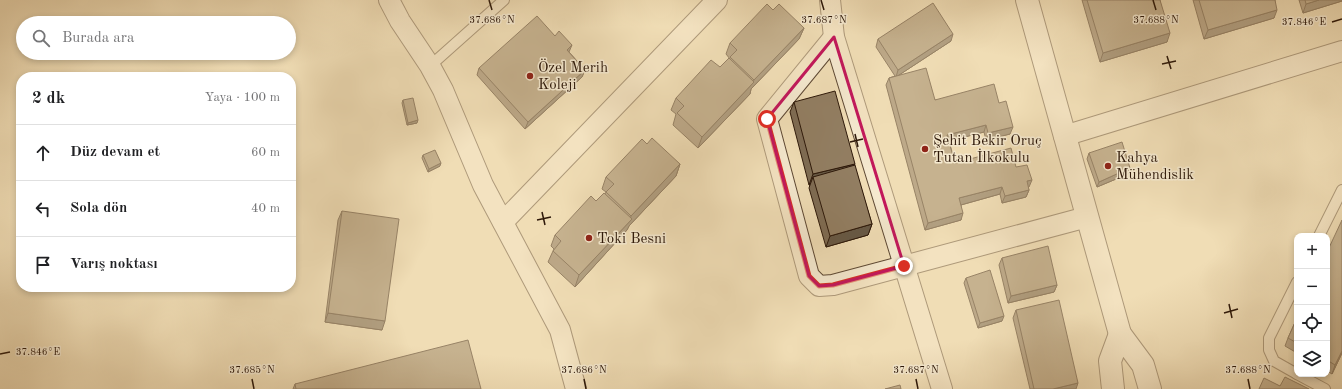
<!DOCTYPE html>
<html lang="tr">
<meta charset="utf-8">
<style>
:root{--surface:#fff;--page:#f6f6f6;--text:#202124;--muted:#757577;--line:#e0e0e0}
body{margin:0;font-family:"Old Standard TT",serif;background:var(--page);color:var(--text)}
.controls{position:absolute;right:12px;bottom:12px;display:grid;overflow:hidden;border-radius:8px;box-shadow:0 2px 6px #0003}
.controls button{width:36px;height:36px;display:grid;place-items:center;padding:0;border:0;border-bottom:1px solid var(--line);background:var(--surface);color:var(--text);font:20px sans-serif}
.stop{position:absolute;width:12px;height:12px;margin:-9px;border:3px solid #d93025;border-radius:50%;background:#fff}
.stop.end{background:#d93025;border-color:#fff;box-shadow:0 1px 4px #0008}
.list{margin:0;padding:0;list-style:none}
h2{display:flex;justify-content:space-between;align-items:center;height:52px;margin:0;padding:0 16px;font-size:17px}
h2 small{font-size:13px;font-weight:400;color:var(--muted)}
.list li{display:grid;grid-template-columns:26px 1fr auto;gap:12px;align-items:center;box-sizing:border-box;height:56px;padding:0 16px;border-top:1px solid var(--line)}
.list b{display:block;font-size:15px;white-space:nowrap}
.list em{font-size:13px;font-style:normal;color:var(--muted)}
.icon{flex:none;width:22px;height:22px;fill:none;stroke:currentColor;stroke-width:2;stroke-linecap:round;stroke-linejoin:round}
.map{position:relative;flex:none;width:1342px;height:389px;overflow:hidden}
.search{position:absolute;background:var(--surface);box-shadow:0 2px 6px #0003;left:16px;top:16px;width:280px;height:44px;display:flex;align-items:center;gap:10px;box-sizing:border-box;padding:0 14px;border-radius:22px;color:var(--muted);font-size:15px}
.panel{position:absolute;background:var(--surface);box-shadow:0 2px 6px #0003;left:16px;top:72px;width:280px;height:220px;border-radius:16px}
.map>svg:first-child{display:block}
</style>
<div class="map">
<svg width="1342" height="389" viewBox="0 0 1342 389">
<rect width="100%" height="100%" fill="#f0ddb5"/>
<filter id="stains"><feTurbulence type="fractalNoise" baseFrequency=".005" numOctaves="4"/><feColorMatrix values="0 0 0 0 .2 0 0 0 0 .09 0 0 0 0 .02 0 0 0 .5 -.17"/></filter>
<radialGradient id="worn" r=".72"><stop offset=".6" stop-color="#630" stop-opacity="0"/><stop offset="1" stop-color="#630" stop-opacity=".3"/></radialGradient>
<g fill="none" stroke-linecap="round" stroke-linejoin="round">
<g stroke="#5e4934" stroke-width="12">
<g id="service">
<polyline points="430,66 504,0"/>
<polyline points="1319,236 1342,190"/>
<polyline points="1297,282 1269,338 1269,350 1274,361 1297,374"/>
<polyline points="1297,374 1325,389"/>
</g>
</g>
<g stroke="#5e4934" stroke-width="22">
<g id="minor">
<polyline points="389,0 400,21 430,66 443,90 483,185 560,330 576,389"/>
<polyline points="830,0 834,37 942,389"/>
<polyline points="834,37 767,119 809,276 819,286 833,285 1087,217"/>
<polyline points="1064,136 1342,51"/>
<polyline points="503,222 717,0"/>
</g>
</g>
<g stroke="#5e4934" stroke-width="24">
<g id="tertiary">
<polyline points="1027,0 1120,334"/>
<polyline points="1113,389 1110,361 1120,334 1143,365 1150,389"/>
</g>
</g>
<use href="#service" stroke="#f5e9cf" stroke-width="10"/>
<use href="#minor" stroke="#f5e9cf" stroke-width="20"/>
<use href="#tertiary" stroke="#f5e9cf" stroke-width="22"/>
</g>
<g fill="#7e6c54" stroke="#2d1809">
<polygon points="1082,0 1160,0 1167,42 1100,62"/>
<polygon points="1193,0 1275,0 1274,18 1204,39"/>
<polygon points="1299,0 1342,0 1342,1 1303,13"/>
<polygon points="773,10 804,28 799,39 751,89 750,94 698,148 673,125 676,114 671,110 676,98 720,67 730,59 726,54 730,43"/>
<polygon points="878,39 951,41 899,75 935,100 999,103 1010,134 986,140 984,132 949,141 955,163 1016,167 1029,187 1028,187 1029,190 1026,197 1002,203 1000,194 961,205 961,220 925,230 886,85 889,78 895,76 876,47"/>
<polygon points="569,52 585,70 582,77 525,129 477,75 479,68"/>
<polygon points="403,100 417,123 407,125 402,103"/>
<polygon points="794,102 854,166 872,224 868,235 826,247 809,188 810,185 809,185 790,112"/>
<polygon points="647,144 680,164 676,176 629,226 627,230 575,287 548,262 553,251 554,249 551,246 555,235 605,194 606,192 602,189 606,177"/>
<polygon points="1089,153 1128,174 1097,187 1087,159"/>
<polygon points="423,155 440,166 428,172 422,158"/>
<polygon points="342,211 382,330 325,322 338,220"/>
<polygon points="1327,252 1342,353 1332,374 1327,371"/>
<polygon points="1002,258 1057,285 1054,292 1008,303 999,265"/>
<polygon points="966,278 1002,321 978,328 964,283"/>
<polygon points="1016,310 1076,389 1030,389 1013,318"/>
<polygon points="1297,318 1297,353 1285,346 1288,338"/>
<polygon points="295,384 481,389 293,389"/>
</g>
<g fill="#665845" stroke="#2d1809">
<polygon points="1319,0 1342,0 1342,1 1303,13 1306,4"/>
<polygon points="1277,10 1274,18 1204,39 1208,30"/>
<polygon points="804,28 799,39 751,89 750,94 698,148 702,137 752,84 754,80"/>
<polygon points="1170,33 1167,42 1100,62 1103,53"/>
<polygon points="953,34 951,41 896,77 898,70"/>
<polygon points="572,45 569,52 567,50"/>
<polygon points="585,70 582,77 525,129 528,122"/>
<polygon points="418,120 417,123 407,125 408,123"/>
<polygon points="986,125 984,132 945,142 947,135"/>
<polygon points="1013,127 1010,134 986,140 988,133"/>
<polygon points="441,163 440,166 428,172 429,169"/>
<polygon points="680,164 676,176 629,226 627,230 575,287 579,275 630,221 631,216"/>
<polygon points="855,164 851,174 813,177 810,185 809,185 813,174"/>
<polygon points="1130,168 1128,174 1097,187 1099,182"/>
<polygon points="1032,180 1029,187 1024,188 1027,181"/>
<polygon points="1002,187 1000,194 957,206 959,198"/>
<polygon points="1029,190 1026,197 1002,203 1005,196"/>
<polygon points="963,213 961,220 925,230 928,223"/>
<polygon points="872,224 868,235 826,247 830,236"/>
<polygon points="1057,285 1054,292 1008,303 1011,296"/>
<polygon points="328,313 385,321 382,330 325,322"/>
<polygon points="1004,316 1002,321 978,328 980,323"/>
<polygon points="1342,351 1342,353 1332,374 1335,365"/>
<polygon points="1078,383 1076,389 1053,389"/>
</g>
<g fill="#927e62" stroke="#2d1809">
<polygon points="1087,0 1160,0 1170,33 1103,53"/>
<polygon points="1199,0 1275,0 1277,10 1208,30"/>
<polygon points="1305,0 1319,0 1306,4"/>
<polygon points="933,3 953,34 898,70 878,39"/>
<polygon points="767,4 773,10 779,4 804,28 754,80 730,57 737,50 730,43"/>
<polygon points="537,16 555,36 559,31 572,45 567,50 585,70 528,122 479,68"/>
<polygon points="729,58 754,82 702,137 677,113 684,106 676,98 711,60 720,67"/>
<polygon points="926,68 935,100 994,84 999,103 1006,101 1013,127 988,133 986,125 947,135 955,163 1011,148 1016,167 1027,165 1032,180 1027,181 1029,190 1005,196 1002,187 959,198 963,213 928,223 889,78"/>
<polygon points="835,91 855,164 813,174 794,102"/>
<polygon points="413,98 418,120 408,123 403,100"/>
<polygon points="652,138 680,164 631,216 606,192 614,184 606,177 642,139 647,144"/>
<polygon points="1122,142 1130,168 1099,182 1089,153"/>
<polygon points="435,150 441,163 429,169 423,155"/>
<polygon points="855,165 872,224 830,236 813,177"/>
<polygon points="604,193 632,219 579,275 553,251 561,241 555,235 591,196 596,201"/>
<polygon points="342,211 399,219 385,321 328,313"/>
<polygon points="1342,220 1342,351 1335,365 1327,360 1327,252"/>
<polygon points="1048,246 1057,285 1011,296 1002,258"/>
<polygon points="990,270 1004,316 980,323 966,278"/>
<polygon points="1059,300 1078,383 1053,389 1034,389 1016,310"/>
<polygon points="1297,318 1297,343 1288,338"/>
<polygon points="468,340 481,389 296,389 295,384"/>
<polygon points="1285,377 1309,389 1259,389 1264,378 1280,386"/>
<polygon points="900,385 901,389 885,389"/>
</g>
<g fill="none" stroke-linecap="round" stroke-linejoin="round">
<polyline stroke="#d93025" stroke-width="5" points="767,119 809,276 819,286 833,285 904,266"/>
</g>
<path d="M0 0H1342V389H0ZM834,37L904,266L833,285L819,286L809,276L767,119Z" fill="#f0ddb5" fill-opacity=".55" fill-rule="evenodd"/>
<path fill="none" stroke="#c2185b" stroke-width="3" stroke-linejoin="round" d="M834,37L904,266L833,285L819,286L809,276L767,119Z"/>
<path fill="none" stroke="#2d1809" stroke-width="1.5" d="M489,0L492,10M821,0L824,10M1153,0L1156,10M1332,22L1342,19M1167,56L1171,69M1162,64L1176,61M855,134L858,147M850,142L863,139M542,212L545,225M537,220L551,217M1229,304L1232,318M1224,313L1238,309M0,354L10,352M252,379L254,389M584,379L586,389M916,379L918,389M1248,379L1250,389"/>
<g fill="#8f2418" stroke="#f5e9cf" stroke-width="1.5">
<circle cx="530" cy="76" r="4"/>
<circle cx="925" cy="149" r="4"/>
<circle cx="1108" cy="166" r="4"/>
<circle cx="589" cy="238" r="4"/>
</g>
<g text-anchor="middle" stroke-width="3" stroke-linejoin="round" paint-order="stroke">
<g font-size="15" fill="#2d1809" stroke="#f5e9cf" text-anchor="start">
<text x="538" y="72">Özel Merih<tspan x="538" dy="17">Koleji</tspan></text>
<text x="933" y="145">Şehit Bekir Oruç<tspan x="933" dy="17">Tutan İlkokulu</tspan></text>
<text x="1116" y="162">Kahya<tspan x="1116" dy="17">Mühendislik</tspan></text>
<text x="597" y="243">Toki Besni</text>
</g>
</g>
<g font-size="10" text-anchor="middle" fill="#2d1809" stroke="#f5e9cf" stroke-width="3" stroke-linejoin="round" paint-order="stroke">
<text x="492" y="23">37.686°N</text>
<text x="824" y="23">37.687°N</text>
<text x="1156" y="23">37.688°N</text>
<text x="1304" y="25">37.846°E</text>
<text x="38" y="355">37.846°E</text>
<text x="252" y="373">37.685°N</text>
<text x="584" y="373">37.686°N</text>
<text x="916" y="373">37.687°N</text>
<text x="1248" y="373">37.688°N</text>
</g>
<rect width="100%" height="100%" filter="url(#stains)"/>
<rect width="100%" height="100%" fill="url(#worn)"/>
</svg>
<div class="controls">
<button>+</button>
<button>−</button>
<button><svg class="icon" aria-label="locate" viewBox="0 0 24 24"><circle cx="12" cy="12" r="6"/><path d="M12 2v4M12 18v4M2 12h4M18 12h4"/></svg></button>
<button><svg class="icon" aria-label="layers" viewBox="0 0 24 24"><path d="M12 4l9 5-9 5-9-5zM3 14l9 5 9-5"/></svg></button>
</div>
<div class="stop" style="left:767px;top:119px"></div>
<div class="stop end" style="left:904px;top:266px"></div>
<div class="search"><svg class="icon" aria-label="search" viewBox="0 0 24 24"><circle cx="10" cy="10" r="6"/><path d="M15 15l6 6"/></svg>Burada ara</div>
<section class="panel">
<h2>2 dk<small>Yaya · 100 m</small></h2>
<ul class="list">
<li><svg class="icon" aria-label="ahead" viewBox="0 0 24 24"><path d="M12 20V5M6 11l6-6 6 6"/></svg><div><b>Düz devam et</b></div><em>60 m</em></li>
<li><svg class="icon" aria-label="left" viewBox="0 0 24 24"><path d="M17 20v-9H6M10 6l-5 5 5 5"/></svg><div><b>Sola dön</b></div><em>40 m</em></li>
<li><svg class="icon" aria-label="arrive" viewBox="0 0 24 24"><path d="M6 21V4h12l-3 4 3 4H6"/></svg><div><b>Varış noktası</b></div></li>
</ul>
</section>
</div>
